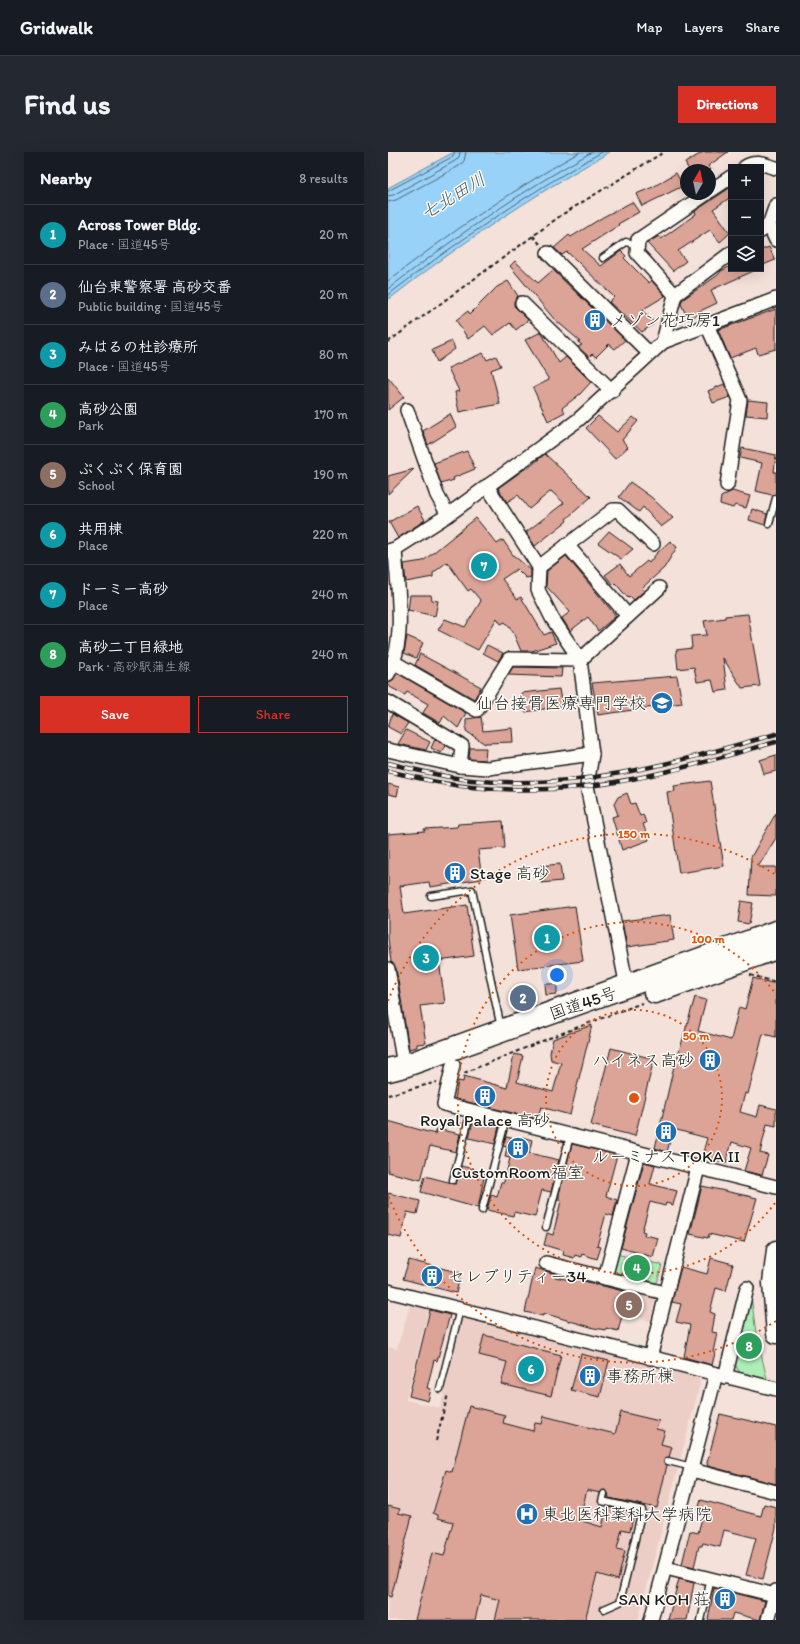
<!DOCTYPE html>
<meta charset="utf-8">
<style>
:root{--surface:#171b24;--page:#242831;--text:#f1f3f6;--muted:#9ea1a6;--line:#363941;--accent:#d93025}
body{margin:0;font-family:Itim,"Klee One",sans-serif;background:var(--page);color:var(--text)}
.controls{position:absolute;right:12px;top:12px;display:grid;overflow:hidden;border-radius:0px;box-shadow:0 4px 16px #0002}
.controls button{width:36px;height:36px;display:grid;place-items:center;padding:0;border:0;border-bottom:1px solid var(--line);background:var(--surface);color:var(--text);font:20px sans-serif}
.compass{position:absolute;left:292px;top:12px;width:36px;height:36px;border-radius:50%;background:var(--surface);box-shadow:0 4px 16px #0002;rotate:9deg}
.you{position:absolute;left:169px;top:823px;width:14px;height:14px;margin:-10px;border:3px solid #fff;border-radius:50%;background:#1a73e8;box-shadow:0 0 0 6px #1a73e833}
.badge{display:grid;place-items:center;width:26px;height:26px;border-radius:50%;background:var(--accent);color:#fff;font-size:13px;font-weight:700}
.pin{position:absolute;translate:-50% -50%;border:2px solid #fff;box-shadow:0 1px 4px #0006}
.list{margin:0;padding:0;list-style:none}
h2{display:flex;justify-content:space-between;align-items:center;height:52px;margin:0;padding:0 16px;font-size:17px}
h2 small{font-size:13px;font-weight:400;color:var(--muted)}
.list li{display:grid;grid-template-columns:26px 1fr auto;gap:12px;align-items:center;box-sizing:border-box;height:60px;padding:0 16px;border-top:1px solid var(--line)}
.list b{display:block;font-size:15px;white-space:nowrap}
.list p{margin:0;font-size:13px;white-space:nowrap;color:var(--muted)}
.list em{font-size:13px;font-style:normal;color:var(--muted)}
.actions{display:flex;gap:8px;padding:12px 16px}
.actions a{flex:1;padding:9px 0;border:1px solid var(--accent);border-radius:0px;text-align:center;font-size:14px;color:var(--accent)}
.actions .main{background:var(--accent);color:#fff}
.icon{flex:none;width:22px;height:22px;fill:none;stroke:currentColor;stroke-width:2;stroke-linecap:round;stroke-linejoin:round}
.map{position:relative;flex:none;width:388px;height:1468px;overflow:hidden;border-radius:0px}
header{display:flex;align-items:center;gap:24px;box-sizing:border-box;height:56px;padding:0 20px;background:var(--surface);border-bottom:1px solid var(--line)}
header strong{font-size:19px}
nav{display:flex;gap:22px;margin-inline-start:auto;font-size:14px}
.intro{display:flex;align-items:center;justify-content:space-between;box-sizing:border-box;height:96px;padding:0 24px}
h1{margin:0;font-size:28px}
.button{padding:10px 18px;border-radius:0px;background:var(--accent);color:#fff;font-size:14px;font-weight:700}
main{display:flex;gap:24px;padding:0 24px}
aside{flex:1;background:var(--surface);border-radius:0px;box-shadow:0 4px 16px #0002}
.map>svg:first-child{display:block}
</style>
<header>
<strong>Gridwalk</strong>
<nav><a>Map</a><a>Layers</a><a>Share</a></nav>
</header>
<div class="intro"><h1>Find us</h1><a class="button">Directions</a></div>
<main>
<aside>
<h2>Nearby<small>8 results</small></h2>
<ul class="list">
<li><span class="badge" style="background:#0f9aa8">1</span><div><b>Across Tower Bldg.</b><p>Place · 国道45号</p></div><em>20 m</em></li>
<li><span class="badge" style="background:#5c6f8a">2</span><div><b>仙台東警察署 高砂交番</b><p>Public building · 国道45号</p></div><em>20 m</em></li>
<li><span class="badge" style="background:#0f9aa8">3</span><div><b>みはるの杜診療所</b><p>Place · 国道45号</p></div><em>80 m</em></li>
<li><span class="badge" style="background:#2e9e5b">4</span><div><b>高砂公園</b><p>Park</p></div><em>170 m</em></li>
<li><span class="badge" style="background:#8d6e63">5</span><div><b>ぷくぷく保育園</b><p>School</p></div><em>190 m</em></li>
<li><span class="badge" style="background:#0f9aa8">6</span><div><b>共用棟</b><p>Place</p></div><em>220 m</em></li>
<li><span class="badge" style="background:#0f9aa8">7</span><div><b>ドーミー高砂</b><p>Place</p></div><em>240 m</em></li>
<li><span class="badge" style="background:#2e9e5b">8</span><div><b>高砂二丁目緑地</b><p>Park · 高砂駅蒲生線</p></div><em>240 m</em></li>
</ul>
<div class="actions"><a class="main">Save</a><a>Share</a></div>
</aside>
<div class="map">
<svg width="388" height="1468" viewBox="0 0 388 1468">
<rect width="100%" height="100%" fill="#f3e1da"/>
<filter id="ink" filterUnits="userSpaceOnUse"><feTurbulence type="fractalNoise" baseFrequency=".025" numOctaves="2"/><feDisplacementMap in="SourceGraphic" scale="8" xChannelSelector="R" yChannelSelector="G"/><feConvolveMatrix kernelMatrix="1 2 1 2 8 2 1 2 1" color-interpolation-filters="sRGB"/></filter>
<g filter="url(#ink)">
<g fill="#eccec6">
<polygon points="220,1133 264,1143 267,1148 262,1169 214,1157"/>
<polygon points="23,1150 41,1155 18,1248 52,1256 75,1163 310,1225 312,1232 250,1468 0,1468 0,1195 9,1197"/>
</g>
<g fill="#aeeeb6" stroke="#658569">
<polygon points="228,1102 274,1113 269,1131 224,1119"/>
<polygon points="363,1144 368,1181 379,1227 351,1220 346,1210"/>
</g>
<path fill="#98d2f8" stroke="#6689a0" d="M66,0H222C144,44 70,93 0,148V36Z"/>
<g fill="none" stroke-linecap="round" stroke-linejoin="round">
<g stroke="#4e6574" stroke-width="1">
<polyline points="0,39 64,5 67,0"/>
<polyline points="0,44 5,43 67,9 71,5 72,0"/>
<polyline points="0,50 8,48 71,14 76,9 78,0"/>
<path d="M0,129C60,82 125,38 192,0"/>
<path d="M0,137C64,87 132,40 204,0"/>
<path d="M0,143C68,90 139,42 214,0"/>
</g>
</g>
<g fill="#dca397" stroke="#1c1c1c">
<polygon points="315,0 340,0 320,14 323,18 301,18 297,11"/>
<polygon points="288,21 295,34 254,54 248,42 265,35"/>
<polygon points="343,35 343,45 325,57 342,81 332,90 322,78 290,99 298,109 285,119 259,91 271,84 273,87 308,62 307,59"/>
<polygon points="244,50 251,60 230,72 231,73 194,97 213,114 233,99 238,104 236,106 261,131 263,128 277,144 254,158 267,171 254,180 221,150 226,145 189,109 179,100 174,103 166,96 181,83 183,85 215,65"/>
<polygon points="381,95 387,108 373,114 373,98"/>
<polygon points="127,109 150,131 165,118 237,188 227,197 221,192 208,205 204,202 201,205 190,195 194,193 190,190 192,189 166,167 122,114"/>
<polygon points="343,114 343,117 370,117 323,138 329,151 310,160 311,162 300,167 293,152 294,148 330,123 333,119"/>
<polygon points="120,129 130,144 126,149 126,154 140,168 128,178 122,171 105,183 97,174 80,187 68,168 80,159 82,162 109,135"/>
<polygon points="388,157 388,197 370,202 368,196 342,206 330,178"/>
<polygon points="153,180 171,211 178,205 203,230 192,242 174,256 177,260 160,269 145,236 161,228 137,188"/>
<polygon points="64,189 67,197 49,210 44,198"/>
<polygon points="95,201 99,208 108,204 113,214 103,218 112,252 71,260 67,240 71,239 60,216"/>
<polygon points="0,225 16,245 0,258"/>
<polygon points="336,232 342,245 325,251 320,239"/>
<polygon points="360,248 380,250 379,265 358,263"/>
<polygon points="62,262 68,275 40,293 35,279"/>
<polygon points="210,264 229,280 245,265 250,269 234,288 240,295 227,307 198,276"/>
<polygon points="354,296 388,303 386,320 388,320 388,342 384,343 368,339 374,311 352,306"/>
<polygon points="79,299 87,317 65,326 66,328 53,332 46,311"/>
<polygon points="157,302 203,345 178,367 179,369 147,394 138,380 176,351 163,339 141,357 130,343 119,350 110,336 138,316 139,317"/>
<polygon points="26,317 0,342 0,324"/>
<polygon points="242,330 263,345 285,366 273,375 255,355 251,360 231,345"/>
<polygon points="344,339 362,344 358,356 347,353 345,356 332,352 333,345"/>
<polygon points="29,354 37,368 10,386 1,370"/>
<polygon points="364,357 379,362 377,373 361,368"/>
<polygon points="88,366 109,392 115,388 125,403 143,418 143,425 138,426 129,417 114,427 129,447 133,445 156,483 163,480 168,491 144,499 133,499 125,480 117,470 113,472 109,466 90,498 50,478 57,467 77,475 93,449 83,437 80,439 59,410 45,421 45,425 18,430 16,412 35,409"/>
<polygon points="221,379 245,397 233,407 210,391"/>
<polygon points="282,389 289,395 276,416 254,436 256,439 246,448 243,445 240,446 227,431 225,433 217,423 232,412 241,424 259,409 261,411 268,402"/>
<polygon points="178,404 228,464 210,479 200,465 182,479 174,466 182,460 158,434 159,419"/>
<polygon points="22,443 43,443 44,448 50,449 47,464 20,458"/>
<polygon points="360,462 372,534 354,536 335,506 339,538 327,540 324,528 309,530 306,515 290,517 288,498 304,496 303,484 319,483 316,469 337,466 337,464"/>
<polygon points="19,484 35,491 28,506 16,501"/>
<polygon points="99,493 115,501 110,509 95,501"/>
<polygon points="32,502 93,535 86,547 27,513"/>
<polygon points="125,515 174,516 173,525 120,523"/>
<polygon points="9,521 78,561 70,576 56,564 52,571 35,561 40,552 19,540 17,543 0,534 0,530 5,528"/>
<polygon points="289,524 294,551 210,563 204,531"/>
<polygon points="171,537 174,554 137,560 133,541"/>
<polygon points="4,562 20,571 13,582 0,575"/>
<polygon points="93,565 95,579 124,576 125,590 97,591 97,592 78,579 78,567"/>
<polygon points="18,578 42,590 38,598 10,592"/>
<polygon points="47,587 58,594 53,601 43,596"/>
<polygon points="82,596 98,596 97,608 81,607"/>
<polygon points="388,603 388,619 376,622 372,608"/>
<polygon points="322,629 336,714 291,721 279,640 287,639 286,634"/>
<polygon points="0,632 11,635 9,644 0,642"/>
<polygon points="239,641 243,652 247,651 252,664 255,662 258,671 255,672 261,688 234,698 224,665 230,663 226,652 230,645"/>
<polygon points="388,661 388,686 370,715 388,715 388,744 361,743 363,705"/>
<polygon points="115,669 117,696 90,698 94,727 42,735 41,730 12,734 16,762 79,753 86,804 51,809 57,851 32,854 38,891 29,892 29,895 21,897 8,816 3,810 0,786 0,682 37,679 36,677 69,675 70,672"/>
<polygon points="172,712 174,729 153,731 151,714"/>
<polygon points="353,749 365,751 361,772 350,770"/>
<polygon points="187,754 195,809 130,817 122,763"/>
<polygon points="282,763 286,788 239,795 234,769"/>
<polygon points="365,826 388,832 388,885 375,882 360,942 357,941 352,960 369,965 372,953 388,957 388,974 379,972 372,1001 380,1003 374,1023 356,1019 363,996 344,990 338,1011 314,1004 319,986 285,977 279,1000 267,996 286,914 287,914 307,845 318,848 310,879 343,888 351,855 357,857"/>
<polygon points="157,832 169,832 169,842 158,843"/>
<polygon points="140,840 142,851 130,855 128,842"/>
<polygon points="204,873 182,963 153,955 149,967 67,947 70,929 75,930 76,924 119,936 126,902 135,904 129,930 165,940 173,911 163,908 162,901 165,887"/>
<polygon points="223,896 266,907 247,984 203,973"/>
<polygon points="0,969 47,982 49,977 72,982 68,1000 42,994 33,1028 0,1020"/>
<polygon points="96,970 111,974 107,992 81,986 84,972 95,974"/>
<polygon points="118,985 133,988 134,985 144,988 141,1001 171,1008 163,1040 154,1038 147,1065 126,1060 125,1064 99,1058 103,1043 109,1045 113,1030 116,1030 122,1006 117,1005 119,995 115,994"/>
<polygon points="184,992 229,1003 218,1044 229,1048 225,1064 218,1062 209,1094 213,1095 209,1107 194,1102 193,1105 187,1103 186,1106 175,1103 176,1099 156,1093 159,1081 165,1083 173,1049 171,1048 171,1042"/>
<polygon points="256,1010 267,1013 262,1032 289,1039 285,1053 278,1051 277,1054 262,1050 254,1079 257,1080 256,1083 270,1086 265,1105 233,1096"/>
<polygon points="73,1014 97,1020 90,1056 33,1040 37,1024 68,1032"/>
<polygon points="314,1034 369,1046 356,1090 321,1082 320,1086 302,1082"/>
<polygon points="0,1041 32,1049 29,1062 19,1060 13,1086 0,1083"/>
<polygon points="323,1106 345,1112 338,1139 328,1136 322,1160 327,1162 324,1180 329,1181 325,1200 327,1201 324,1213 296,1205 302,1173 288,1170 293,1152 284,1150 293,1115 319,1122"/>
<polygon points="21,1108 73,1121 68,1141 15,1127"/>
<polygon points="147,1116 168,1122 167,1125 187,1129 188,1127 250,1143 246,1163 235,1160 230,1179 218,1176 218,1178 206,1176 155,1161 155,1164 137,1160"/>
<polygon points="42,1158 62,1163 49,1209 46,1208 39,1236 43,1237 40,1249 21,1244"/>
<polygon points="96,1183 173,1203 163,1244 113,1232 119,1210 91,1203"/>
<polygon points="193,1202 221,1209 212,1245 183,1238"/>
<polygon points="81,1254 117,1263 115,1271 145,1279 147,1271 154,1272 156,1264 227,1282 233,1260 271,1269 268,1277 277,1279 273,1292 284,1295 281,1305 276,1308 276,1311 279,1313 269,1356 221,1346 220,1341 217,1338 212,1341 199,1338 191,1368 214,1375 219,1355 246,1361 242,1379 234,1377 229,1397 237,1399 230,1428 209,1422 197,1468 107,1468 112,1448 93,1443 87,1468 27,1468 44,1401 56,1404 65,1370 50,1366 50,1363 45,1361 58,1318 64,1320"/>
<polygon points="332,1262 388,1275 388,1332 320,1314 319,1311"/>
<polygon points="313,1348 373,1364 376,1352 388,1355 388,1376 375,1427 358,1423 368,1386 336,1378 332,1395 315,1391 314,1394 311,1394 306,1415 294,1412 302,1379 310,1381 316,1359 310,1358"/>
<polygon points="0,1354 12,1357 10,1361 24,1364 3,1445 0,1444"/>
<polygon points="291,1427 306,1431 299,1468 280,1468"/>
<polygon points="326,1436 377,1449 372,1468 345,1461 343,1468 320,1468"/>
</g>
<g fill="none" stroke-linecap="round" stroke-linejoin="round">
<g stroke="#1c1c1c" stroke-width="9">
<g id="lane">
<polyline points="215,106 238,90 250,93"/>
<polyline points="381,372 388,346"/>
<polyline points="43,744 84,738 113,876"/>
<polyline points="65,1028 83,959"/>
<polyline points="94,1058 118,967"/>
<polyline points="158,1075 182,984"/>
<polyline points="52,1237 72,1157"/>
<polyline points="280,1309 304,1315"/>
<polyline points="216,1342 214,1349 254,1358 232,1450 216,1457"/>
<polyline points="313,1468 323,1427"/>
</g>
</g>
<g stroke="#1c1c1c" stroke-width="16">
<g id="street">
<path d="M357,15C367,8 378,13 388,16"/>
<polyline points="322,39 343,25"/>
<polyline points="381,73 388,88"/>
<polyline points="373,79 381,73 388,53"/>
<polyline points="160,101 261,201"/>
<polyline points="287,143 249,101 250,88 318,42"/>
<polyline points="134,151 224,239"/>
<polyline points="319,173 352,248 339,333"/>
<polyline points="275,190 287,143 343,101"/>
<polyline points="19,258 49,343 60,363"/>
<polyline points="99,334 151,415 150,438 164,466 192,508 204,602 199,634 239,835"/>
<polyline points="179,393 240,464"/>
<polyline points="0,399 7,397 60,363 190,268 275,190 388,147"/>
<polyline points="151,415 225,358 230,358 265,392"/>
<polyline points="7,511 89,558 121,507 192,508 271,436"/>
<path d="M0,522C19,489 9,434 7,397"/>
<polyline points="0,550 74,594 72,614"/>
<polyline points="0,598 72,614 100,616 204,602"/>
<polyline points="0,817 16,914"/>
<polyline points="65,913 56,952 388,1035"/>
<polyline points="158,1111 277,1141"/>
<polyline points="217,1126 250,1001"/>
<polyline points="0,1139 388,1237"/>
<polyline points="262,1206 310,1016"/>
<polyline points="337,1225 359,1136"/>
<polyline points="304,1318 388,1340"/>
<polyline points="278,1416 387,1443"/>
<polyline points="263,1468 328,1222"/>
<polyline points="380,1468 388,1439"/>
</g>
</g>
<g stroke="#1c1c1c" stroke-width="21">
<polyline id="secondary" points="388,1098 384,1131 388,1182"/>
</g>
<g stroke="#1c1c1c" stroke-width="25">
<g id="highway">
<polyline points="267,840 388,796"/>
<polyline points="0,918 16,914 388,780"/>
</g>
</g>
<g stroke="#1c1c1c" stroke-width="2" stroke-dasharray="4 3" stroke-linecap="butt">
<polyline points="145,84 152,92"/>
<polyline points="0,190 175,62 276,0"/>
<polyline points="362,823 388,830"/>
<polyline points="76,921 164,885 254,851"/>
<polyline points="0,943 49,930"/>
<polyline points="48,1289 60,1242"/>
</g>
<use href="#lane" stroke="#fdfcf7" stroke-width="6"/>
<use href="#street" stroke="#fdfcf7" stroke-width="13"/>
<use href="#secondary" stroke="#fdfcf7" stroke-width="18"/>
<use href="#highway" stroke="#fdfcf7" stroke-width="22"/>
<g stroke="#1c1c1c" stroke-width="4.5">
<g id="rail">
<path d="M0,611C27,618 55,625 83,628C192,639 286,611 388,582"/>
<path d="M0,619C27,625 55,633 83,635C137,640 191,638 244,627C293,618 340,603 388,590"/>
</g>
</g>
<use href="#rail" stroke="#fdfcf7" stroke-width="3" stroke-dasharray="9" stroke-linecap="butt"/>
</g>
</g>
<g fill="none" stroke="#de560d" stroke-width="2" stroke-dasharray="2 4">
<circle cx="246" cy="946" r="88"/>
<path d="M387 1051A176 176 0 1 1 387 841"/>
<path d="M388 1169A264 264 0 0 1 0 1043M0 849A264 264 0 0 1 388 723"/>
</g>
<defs>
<g id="building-disc" transform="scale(1.15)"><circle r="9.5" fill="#1f6fb2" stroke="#fdfcf7"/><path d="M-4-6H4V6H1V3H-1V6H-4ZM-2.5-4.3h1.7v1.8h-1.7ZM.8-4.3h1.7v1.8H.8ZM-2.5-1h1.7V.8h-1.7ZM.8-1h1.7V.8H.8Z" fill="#fff"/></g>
<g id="school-disc" transform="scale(1.15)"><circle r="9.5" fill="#1f6fb2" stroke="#fdfcf7"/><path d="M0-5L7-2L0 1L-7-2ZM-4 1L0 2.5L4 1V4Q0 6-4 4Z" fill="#fff"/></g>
<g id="hospital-disc" transform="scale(1.15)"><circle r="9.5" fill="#1f6fb2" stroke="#fdfcf7"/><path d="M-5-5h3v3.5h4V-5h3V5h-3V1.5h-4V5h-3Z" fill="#fff"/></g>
</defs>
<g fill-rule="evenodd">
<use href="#building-disc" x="207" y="168"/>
<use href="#school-disc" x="274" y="551"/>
<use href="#building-disc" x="67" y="721"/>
<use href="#building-disc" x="322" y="908"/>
<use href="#building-disc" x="97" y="944"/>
<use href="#building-disc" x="278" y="980"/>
<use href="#building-disc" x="130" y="996"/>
<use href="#building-disc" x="44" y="1124"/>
<use href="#building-disc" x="202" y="1224"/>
<use href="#hospital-disc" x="139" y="1362"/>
<use href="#building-disc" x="337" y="1447"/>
</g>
<g text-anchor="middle" stroke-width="3" stroke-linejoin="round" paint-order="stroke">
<g font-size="17" fill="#1c1c1c" stroke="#fdfcf7" text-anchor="start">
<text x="222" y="174">メゾン花巧房1</text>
<text x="258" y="557" text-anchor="end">仙台接骨医療専門学校</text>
<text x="82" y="727">Stage 高砂</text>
<text x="306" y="914" text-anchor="end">ハイネス高砂</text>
<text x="97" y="974" text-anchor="middle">Royal Palace 高砂</text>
<text x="278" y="1010" text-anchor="middle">ルーミナス TOKA II</text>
<text x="130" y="1026" text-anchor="middle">CustomRoom福室</text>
<text x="60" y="1130">セレブリティー34</text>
<text x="218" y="1230">事務所棟</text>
<text x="154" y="1368">東北医科薬科大学病院</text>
<text x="322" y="1453" text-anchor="end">SAN KOH 荘</text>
</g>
<g font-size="17" fill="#1c1c1c" stroke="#fdfcf7">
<text transform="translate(195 851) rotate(-19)" y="6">国道45号</text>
</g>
<g font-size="18" font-style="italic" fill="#475c69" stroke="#fdfcf7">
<text transform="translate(65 44) rotate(-31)" y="6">七北田川</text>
</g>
</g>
<circle cx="246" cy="946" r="6" fill="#de560d" stroke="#fdfcf7" stroke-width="2"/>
<g font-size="12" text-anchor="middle" font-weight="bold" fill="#de560d" stroke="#fdfcf7" stroke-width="3" stroke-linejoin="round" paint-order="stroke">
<text x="246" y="686">150 m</text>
<text x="320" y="791">100 m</text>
<text x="308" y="888">50 m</text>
</g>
</svg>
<div class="controls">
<button>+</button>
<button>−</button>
<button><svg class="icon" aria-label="layers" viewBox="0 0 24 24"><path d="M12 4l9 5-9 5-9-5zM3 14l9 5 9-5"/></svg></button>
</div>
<svg class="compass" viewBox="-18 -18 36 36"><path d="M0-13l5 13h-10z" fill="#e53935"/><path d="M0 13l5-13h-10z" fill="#9ea1a6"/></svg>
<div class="you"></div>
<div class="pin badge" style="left:159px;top:786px;background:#0f9aa8">1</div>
<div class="pin badge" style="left:135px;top:846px;background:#5c6f8a">2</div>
<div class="pin badge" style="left:38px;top:806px;background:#0f9aa8">3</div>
<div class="pin badge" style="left:249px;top:1116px;background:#2e9e5b">4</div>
<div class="pin badge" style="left:241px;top:1153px;background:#8d6e63">5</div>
<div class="pin badge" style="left:143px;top:1217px;background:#0f9aa8">6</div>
<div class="pin badge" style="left:96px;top:414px;background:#0f9aa8">7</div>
<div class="pin badge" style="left:361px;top:1194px;background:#2e9e5b">8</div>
</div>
</main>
